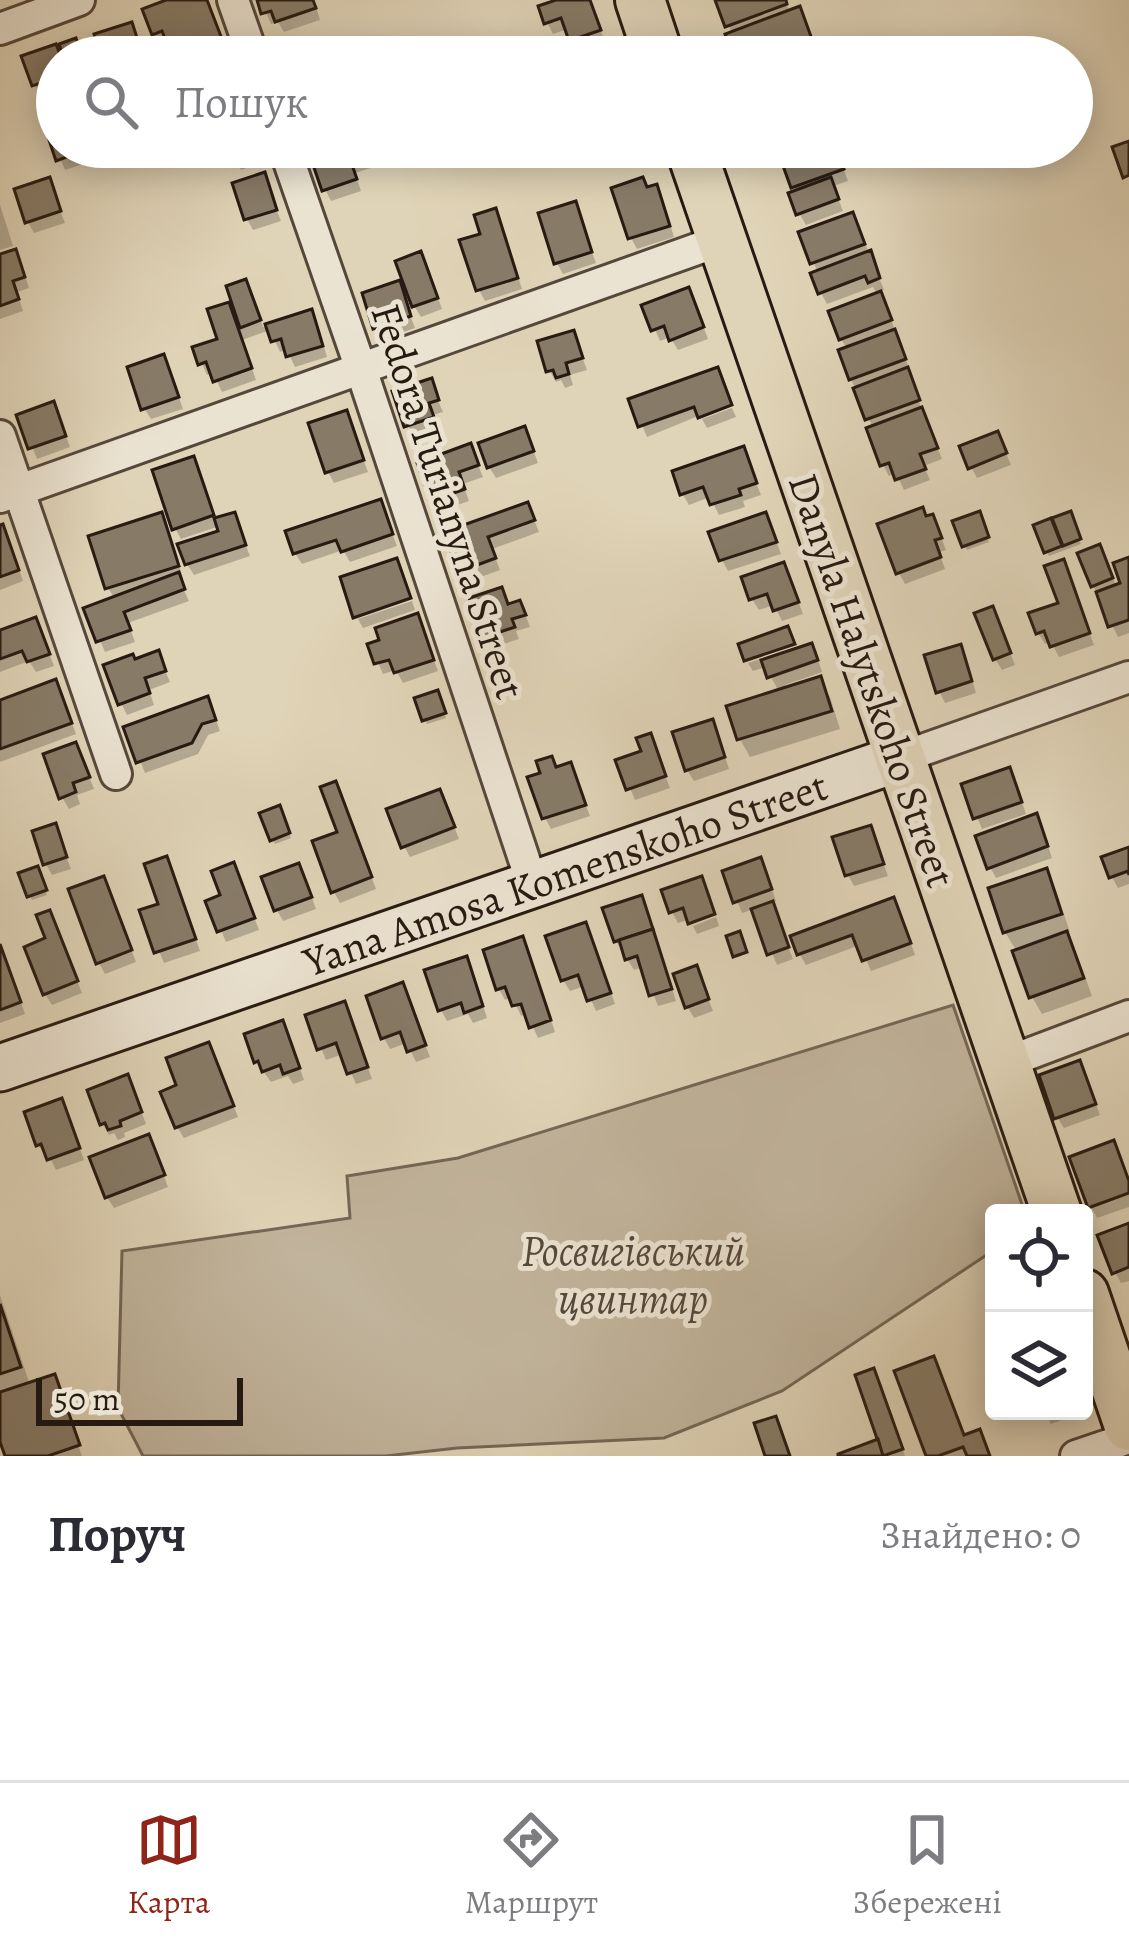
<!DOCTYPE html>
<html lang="uk">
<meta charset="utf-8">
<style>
:root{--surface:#fff;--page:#f2f2f3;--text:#2b2b33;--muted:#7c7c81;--line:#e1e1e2;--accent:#8f2418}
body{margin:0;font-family:Alegreya,serif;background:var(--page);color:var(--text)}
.controls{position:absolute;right:36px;bottom:36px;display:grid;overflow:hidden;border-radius:12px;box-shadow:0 6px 30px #0003}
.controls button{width:108px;height:108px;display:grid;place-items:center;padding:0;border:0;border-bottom:3px solid var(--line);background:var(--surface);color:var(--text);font:60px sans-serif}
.scale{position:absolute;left:36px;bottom:30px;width:207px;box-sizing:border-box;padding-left:12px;border:6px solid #271a11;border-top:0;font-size:33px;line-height:42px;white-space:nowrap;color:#271a11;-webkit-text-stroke:9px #ebe3d1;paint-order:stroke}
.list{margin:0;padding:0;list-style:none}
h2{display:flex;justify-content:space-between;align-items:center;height:156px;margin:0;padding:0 48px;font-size:51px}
h2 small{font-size:39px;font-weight:400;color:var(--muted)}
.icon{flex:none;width:66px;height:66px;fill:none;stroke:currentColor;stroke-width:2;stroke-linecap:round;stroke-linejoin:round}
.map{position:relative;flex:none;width:1129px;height:1456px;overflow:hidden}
.search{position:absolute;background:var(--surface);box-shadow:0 6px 30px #0003;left:36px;right:36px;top:36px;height:132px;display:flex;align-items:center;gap:30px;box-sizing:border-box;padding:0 42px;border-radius:66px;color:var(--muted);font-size:45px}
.sheet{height:324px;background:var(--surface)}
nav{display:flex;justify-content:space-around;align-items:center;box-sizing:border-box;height:168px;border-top:3px solid var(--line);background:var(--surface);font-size:33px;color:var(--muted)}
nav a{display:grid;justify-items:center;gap:6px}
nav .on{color:var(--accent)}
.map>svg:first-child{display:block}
</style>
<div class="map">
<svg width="1129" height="1456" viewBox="0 0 1129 1456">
<rect width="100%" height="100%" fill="#e0d4b8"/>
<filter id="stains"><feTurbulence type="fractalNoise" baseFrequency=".00167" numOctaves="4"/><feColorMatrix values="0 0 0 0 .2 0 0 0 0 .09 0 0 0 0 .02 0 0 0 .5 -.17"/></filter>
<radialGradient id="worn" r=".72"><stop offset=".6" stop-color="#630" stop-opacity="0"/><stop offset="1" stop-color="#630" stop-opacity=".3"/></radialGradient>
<polygon fill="#c1b49c" stroke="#746756" stroke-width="3" points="953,1005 1025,1213 994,1213 994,1250 782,1391 664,1438 457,1448 386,1456 143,1456 118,1408 122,1251 350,1218 347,1176 458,1158"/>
<g fill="#0003">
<polygon points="174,0 207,0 226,51 210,57 175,57 169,42 161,45 154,34"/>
<polygon points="260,0 314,0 320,20 284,32 278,22 271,24"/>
<polygon points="565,0 589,0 605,42 579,51 568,29 553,34 547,22"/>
<polygon points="718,0 785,0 790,13 805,21 817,53 807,57 737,57 733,35"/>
<polygon points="75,41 83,57 57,57 57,128 45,95 41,96 35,85 25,58"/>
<polygon points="57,140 57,147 87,147 92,161 65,170 53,142"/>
<polygon points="198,147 257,147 262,162 241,170 231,151 205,161"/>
<polygon points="338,147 366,147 374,167 355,173 361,191 331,201 325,189"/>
<polygon points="776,147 835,147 848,181 833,186 843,211 806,225 799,213 797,193 781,151"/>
<polygon points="263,176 281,221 253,230 247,219"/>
<polygon points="48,181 65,223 34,233 28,222"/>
<polygon points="648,190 662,199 674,237 637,249 631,238"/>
<polygon points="574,204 596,263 563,274 557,263"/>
<polygon points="0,205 13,246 0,250"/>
<polygon points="494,212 501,223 522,289 485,301 479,290 484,236"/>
<polygon points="858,226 884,290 878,292 886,306 910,371 907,372 942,459 924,466 930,480 904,490 896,473 889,476 883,465 873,428 851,379 848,350 841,339 878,295 873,287 827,304 821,293 818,273 802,234"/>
<polygon points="0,257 21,264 29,288 17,292 23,311 0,319"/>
<polygon points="426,266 442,309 421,317 413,304"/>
<polygon points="398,284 415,328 383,339 376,328"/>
<polygon points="251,294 263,327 311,313 317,324 327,357 295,367 287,350 280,352 270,330 242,340 256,380 222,392 213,373 207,375 196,349 221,340 211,311"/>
<polygon points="694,302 708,339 678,350 670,337 660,341 645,307"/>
<polygon points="573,333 587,370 570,375 573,385 565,388 561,380 556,382 549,370"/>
<polygon points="169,369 183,409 151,419 144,408"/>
<polygon points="430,382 443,412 433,415 438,429 413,437 396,393"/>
<polygon points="632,401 730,403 647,437"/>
<polygon points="732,408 736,417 707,428 702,419"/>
<polygon points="346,414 368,472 334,483 328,472"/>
<polygon points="20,416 59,416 70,447 37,459"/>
<polygon points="530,441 538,463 496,478 489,467"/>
<polygon points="470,446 483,477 463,484 469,501 440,511 421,465"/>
<polygon points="1003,446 1011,465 977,478 971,467"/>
<polygon points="743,450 761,495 743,501 745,507 719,515 710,497 689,505 682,493"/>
<polygon points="199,471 216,521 234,515 250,556 194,575 187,564 222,532 220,526 181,539 175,528"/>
<polygon points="380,502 397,546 350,562 343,550 302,564 295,553"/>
<polygon points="1069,515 1081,544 1049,556 1037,527"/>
<polygon points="161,516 167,527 183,578 179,579 189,601 128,623 135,642 105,652 87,609 115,599 108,588 92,538"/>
<polygon points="533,517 539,532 492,549 500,570 467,582 448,534"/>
<polygon points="981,519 989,542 967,550 965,546"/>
<polygon points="771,527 781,554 728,571 722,560"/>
<polygon points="0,528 8,539 23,581 0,590"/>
<polygon points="938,529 946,550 939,552 945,569 905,584 899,573"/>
<polygon points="1105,559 1117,588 1124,585 1129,561 1129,633 1118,637 1093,586"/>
<polygon points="1063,562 1094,645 1059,657 1051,642 1045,644 1038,633 1062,605"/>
<polygon points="789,577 803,614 782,621 774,605 759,610 752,599"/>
<polygon points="501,590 509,606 525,614 530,627 516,631 519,639 491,648 485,637"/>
<polygon points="412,601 415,610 363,628 358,619"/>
<polygon points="417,617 438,671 403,683 396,670 383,674 371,646"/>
<polygon points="998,621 1015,665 1002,670 995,659"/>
<polygon points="41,632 54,666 36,672 29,661 0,672 0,633"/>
<polygon points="796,647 797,651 817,657 822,672 785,685 787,690 819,680 830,697 840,729 750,757 740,739 779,692 766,667 753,671 748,663"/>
<polygon points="959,647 966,659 976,693 945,703 939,691"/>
<polygon points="158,654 170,682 149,690 154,705 127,715 121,703"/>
<polygon points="61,694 76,734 0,762 0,703"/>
<polygon points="439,698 446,718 427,724 425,719"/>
<polygon points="213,711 220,731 208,735 198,754 145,773 127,728"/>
<polygon points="718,734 729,769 694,781 687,770"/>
<polygon points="650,737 670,788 635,800 619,762 645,753"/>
<polygon points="81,757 94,789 77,795 80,804 69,809 62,797"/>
<polygon points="570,765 590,816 551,829 545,818 544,775"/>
<polygon points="1015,782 1026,814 982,829 964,785"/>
<polygon points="341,796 376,889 340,903 334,892 340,833"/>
<polygon points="445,803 459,839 410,857 404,846"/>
<polygon points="281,813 291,838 275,844 272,839"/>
<polygon points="55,827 71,869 52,875 46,864"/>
<polygon points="870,828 888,876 854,886 848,875"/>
<polygon points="1042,828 1052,858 996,878 990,867"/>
<polygon points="1129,850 1129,884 1118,888 1112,877"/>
<polygon points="172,870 200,951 164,963 143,912 161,905"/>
<polygon points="766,872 776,901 771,903 793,959 777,965 754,909 742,913 726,873"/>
<polygon points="1046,872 1056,890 1070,932 1065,933 1076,952 1092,996 1042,1014 1032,997 1017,952 1005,932"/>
<polygon points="39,874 47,895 32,900 30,896"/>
<polygon points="239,877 259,930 226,942 209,902 224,897"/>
<polygon points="304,877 316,909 283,921 277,910"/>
<polygon points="700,879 690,919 678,923 672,912"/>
<polygon points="109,891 136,962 105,974 99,963"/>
<polygon points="641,898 647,910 676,1001 658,1006 643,967 634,970 616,941"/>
<polygon points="900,912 915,955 871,971 860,945 806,965 799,953"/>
<polygon points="716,917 719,926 697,934 693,926"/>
<polygon points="55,924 82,993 52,1005 45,994 49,940"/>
<polygon points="591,936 615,1004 596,1011 585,986 570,991 563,980"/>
<polygon points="522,940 528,951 555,1032 538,1038 527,1014 521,1016 512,997 505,1000 499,989"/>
<polygon points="0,944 25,1014 0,1023"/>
<polygon points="696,969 713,1011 694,1018 687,1006"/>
<polygon points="472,971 487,1018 473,1023 468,1014 447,1021 441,1010"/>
<polygon points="402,986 430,1057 416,1062 407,1043 390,1049 384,1038"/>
<polygon points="350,1016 372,1079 356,1084 343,1054 326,1060 308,1017"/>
<polygon points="288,1035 304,1080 293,1084 288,1076 271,1082 256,1061"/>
<polygon points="214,1057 238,1117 184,1138 177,1127 180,1087"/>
<polygon points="1085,1075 1100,1115 1064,1128 1057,1117"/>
<polygon points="133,1089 146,1124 124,1133 125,1137 118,1140 114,1133 109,1135 103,1124"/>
<polygon points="67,1113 84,1160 56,1170 48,1154 45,1155 38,1144"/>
<polygon points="154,1149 168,1187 114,1208 107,1197"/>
<polygon points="1129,1182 1129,1207 1097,1218 1091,1207"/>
<polygon points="1129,1226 1129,1281 1121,1283 1115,1272"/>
<polygon points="0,1295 30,1385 56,1382 82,1456 8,1456 0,1433"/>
<polygon points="898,1373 965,1438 985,1444 989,1456 930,1456"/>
<polygon points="879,1383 905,1456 842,1456 882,1441"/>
<polygon points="1044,1411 1084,1411 1084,1412 1051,1424"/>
</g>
<g fill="#877b68" stroke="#271a11" stroke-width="3">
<polygon points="166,0 207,0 222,39 172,57 162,31 152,35 142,9"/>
<polygon points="257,0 313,0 316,8 275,22 271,11 261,14"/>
<polygon points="556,0 590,0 601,30 569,41 561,18 544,24 538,6"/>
<polygon points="715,0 786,0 787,4 725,27"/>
<polygon points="800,6 813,42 772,57 734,57 725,34"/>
<polygon points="132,22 143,57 101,57 94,34"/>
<polygon points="76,38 82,57 63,57 59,44"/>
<polygon points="56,44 61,57 57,57 57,78 32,86 21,56"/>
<polygon points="57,93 57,147 87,147 88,149 56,161 49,140 57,137 43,97"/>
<polygon points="1129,141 1129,175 1123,178 1112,147"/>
<polygon points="226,147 257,147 259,150 232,160"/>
<polygon points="329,147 367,147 370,155 351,162 357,179 322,191 309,153"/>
<polygon points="783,147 836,147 844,169 791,188 777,149"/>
<polygon points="265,172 277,210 244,220 232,183"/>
<polygon points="50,177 61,211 25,223 14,189"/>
<polygon points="643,177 647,187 657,184 670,226 628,239 611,188"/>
<polygon points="831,177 839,199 796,215 788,193"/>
<polygon points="576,201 592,252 554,264 538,213"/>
<polygon points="496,208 518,278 476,291 459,240 480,234 474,215"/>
<polygon points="853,212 865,244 810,264 798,232"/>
<polygon points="16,249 25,277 13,281 19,299 0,306 0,254"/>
<polygon points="871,250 880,278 868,283 865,276 818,294 810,273"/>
<polygon points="421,251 438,298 412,307 395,261"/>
<polygon points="246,279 261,320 240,328 226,286"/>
<polygon points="400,280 411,316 373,329 362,293"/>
<polygon points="689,287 704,327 669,341 664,326 651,331 641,305"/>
<polygon points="881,291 892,320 839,340 828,311"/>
<polygon points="229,302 252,368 213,382 206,362 198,365 192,347 217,339 207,309"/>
<polygon points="312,309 323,346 286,357 281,339 271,342 265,324"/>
<polygon points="895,329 906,359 849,380 838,350"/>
<polygon points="574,330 583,358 566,363 569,374 556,378 553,370 546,372 537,341"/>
<polygon points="164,354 179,397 141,410 127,367"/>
<polygon points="718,367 732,405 698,418 694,407 638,427 628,399"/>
<polygon points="908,367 920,400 865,420 853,388"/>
<polygon points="432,378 439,400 429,403 434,417 404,427 392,391"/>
<polygon points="54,401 66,436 28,449 16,415"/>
<polygon points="922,407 938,448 920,454 926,469 895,480 889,463 880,466 866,428"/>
<polygon points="347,410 364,460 325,473 308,423"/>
<polygon points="525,426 534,451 487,468 478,443"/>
<polygon points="998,431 1007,453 968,469 959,446"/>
<polygon points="471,443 479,465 459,472 465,489 431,501 417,463"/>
<polygon points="744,446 757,483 739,489 741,495 710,505 703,487 680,495 672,471"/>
<polygon points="194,456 214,515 172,530 152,470"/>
<polygon points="381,499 393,534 341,552 336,540 293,554 285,531"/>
<polygon points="528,502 535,520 488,537 496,558 458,572 444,532"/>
<polygon points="923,507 926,516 933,514 942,538 935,540 941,557 896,574 877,524"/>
<polygon points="980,511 989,537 962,547 952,521"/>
<polygon points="1071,511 1081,539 1063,546 1052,518"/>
<polygon points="162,512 179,566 105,589 88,536"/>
<polygon points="235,512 246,545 185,565 177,544 218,531 214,518"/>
<polygon points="766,512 777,542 719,561 708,532"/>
<polygon points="1051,518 1062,546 1044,553 1033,525"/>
<polygon points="3,524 19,570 0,577 0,525"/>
<polygon points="1100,544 1113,578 1091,587 1077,553"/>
<polygon points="1129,557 1129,620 1108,627 1096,592 1120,583 1113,563"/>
<polygon points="397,558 411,598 353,618 340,577"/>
<polygon points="1064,559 1090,633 1050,647 1044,631 1036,634 1028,613 1058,603 1044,566"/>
<polygon points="784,562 799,602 773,611 767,594 749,600 741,577"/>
<polygon points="179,572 185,589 124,612 131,630 96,642 83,608"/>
<polygon points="502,587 508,604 520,600 526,615 512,619 515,627 482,638 469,598"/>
<polygon points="993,606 1011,653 993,660 974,613"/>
<polygon points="418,613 434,660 394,673 389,660 374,664 367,644 379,640 375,628"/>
<polygon points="36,617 50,654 27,662 22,651 0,659 0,630"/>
<polygon points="788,626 795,644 744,661 738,644"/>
<polygon points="812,643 818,660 767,678 761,660"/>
<polygon points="961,644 972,681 936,693 924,655"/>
<polygon points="159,650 166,671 145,678 150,693 118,705 103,665 133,654 135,659"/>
<polygon points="821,676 832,711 737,740 726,706"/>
<polygon points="56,679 72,723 0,749 0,700"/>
<polygon points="438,690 446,713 422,721 414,698"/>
<polygon points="208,696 216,720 202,724 192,743 136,763 123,727"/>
<polygon points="713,719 725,757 685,771 672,732"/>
<polygon points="651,733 666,776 626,790 615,760 641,751 636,738"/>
<polygon points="76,742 90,777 73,783 76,792 59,799 43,754"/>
<polygon points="552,756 556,767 571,762 586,805 542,819 527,777 540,773 536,761"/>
<polygon points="1010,767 1022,802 973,819 961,784"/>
<polygon points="336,781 372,877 331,893 312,841 337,832 320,787"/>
<polygon points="440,789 455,827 401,848 386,809"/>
<polygon points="280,805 290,833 270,841 259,813"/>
<polygon points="1037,813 1048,846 987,869 975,836"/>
<polygon points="56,823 67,857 43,865 32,831"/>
<polygon points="871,825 884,864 845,876 832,837"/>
<polygon points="1129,847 1129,875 1128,871 1109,878 1101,857"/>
<polygon points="167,856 196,939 154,953 139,910 158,904 144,864"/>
<polygon points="761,857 772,889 733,903 722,871"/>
<polygon points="234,862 255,918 217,932 205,901 220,895 211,871"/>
<polygon points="299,863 312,897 274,911 261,877"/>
<polygon points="38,866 47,890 27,897 18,873"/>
<polygon points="1047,868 1062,914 1003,933 988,888"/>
<polygon points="104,876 132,950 96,964 68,889"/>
<polygon points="702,876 715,914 688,924 683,908 669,913 661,890"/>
<polygon points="642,895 653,929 614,942 602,908"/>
<polygon points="894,897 911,943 862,961 852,935 797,955 790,936"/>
<polygon points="773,901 789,947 767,955 751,909"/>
<polygon points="50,910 78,981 43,995 24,947 45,938 36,915"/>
<polygon points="586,922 611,993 587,1001 578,975 561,981 545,936"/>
<polygon points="653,929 672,989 649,996 637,956 625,960 619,940"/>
<polygon points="740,931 747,952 733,957 726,936"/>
<polygon points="1067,931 1084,978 1029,998 1012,951"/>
<polygon points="523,936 551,1020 529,1028 521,1004 512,1006 505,987 496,990 483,950"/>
<polygon points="0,944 21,1002 0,1010"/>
<polygon points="467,956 483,1006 464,1013 461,1003 438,1011 424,970"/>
<polygon points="697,965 709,999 685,1008 673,974"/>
<polygon points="403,982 426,1045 407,1052 400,1032 381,1039 366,996"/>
<polygon points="345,1001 368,1067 347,1074 336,1043 317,1050 305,1015"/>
<polygon points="283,1020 300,1068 283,1074 280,1065 262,1072 258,1061 254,1063 244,1034"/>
<polygon points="209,1042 234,1106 175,1128 160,1092 176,1085 166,1058"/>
<polygon points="1080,1060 1096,1104 1054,1119 1039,1075"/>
<polygon points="128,1074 142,1112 120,1121 121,1126 108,1130 105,1123 100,1125 87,1090"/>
<polygon points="62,1098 80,1148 47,1160 41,1144 36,1146 24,1112"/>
<polygon points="149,1134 165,1175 105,1198 89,1157"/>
<polygon points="1114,1140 1129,1181 1129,1193 1088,1208 1069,1157"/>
<polygon points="1129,1223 1129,1267 1112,1274 1097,1235"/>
<polygon points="0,1304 21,1367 0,1374"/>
<polygon points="934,1356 964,1435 980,1429 990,1456 967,1456 963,1447 938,1456 926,1456 894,1371"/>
<polygon points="874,1368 903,1449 883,1456 855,1375"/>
<polygon points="55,1374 80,1445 48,1456 5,1456 0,1442 0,1392"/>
<polygon points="776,1416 790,1456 765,1456 754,1423"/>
<polygon points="878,1439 883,1456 838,1456 838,1454"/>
</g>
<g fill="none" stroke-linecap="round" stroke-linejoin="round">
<g stroke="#55483b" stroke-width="36">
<g id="street">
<polyline points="233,0 253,57"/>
<polyline points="0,29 79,0"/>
<polyline points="284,147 361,369 532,883"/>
<polyline points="0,436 116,774"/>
<polyline points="0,497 722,240"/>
<polyline points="900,758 1129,677"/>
<polyline points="1005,1063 1129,1016"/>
<polyline points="1076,1456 1129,1438"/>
</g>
</g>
<g stroke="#271a11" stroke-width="51">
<polyline id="secondary" points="0,1068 900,758"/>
</g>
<g stroke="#271a11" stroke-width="54">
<g id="primary">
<polyline points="640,0 659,57"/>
<polyline points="690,147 1057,1213"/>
<polyline points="1084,1294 1129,1426"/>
</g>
</g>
<use href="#street" stroke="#ebe3d1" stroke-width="30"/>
<use href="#secondary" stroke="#ebe3d1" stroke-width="45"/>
<use href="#primary" stroke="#e0d4b8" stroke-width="48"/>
</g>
<g text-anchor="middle" stroke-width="10" stroke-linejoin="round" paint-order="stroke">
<g font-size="42" fill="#271a11" stroke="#ebe3d1">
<text transform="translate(449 501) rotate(72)" y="15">Fedora Turianyna Street</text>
<text transform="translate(873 680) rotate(71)" y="15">Danyla Halytskoho Street</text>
<text transform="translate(565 873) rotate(-19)" y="15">Yana Amosa Komenskoho Street</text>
</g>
<g font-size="42" font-style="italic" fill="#55483b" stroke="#ebe3d1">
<text x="633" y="1265">Росвигівський<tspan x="633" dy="48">цвинтар</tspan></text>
</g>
</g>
<rect width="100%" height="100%" filter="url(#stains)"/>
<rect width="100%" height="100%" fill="url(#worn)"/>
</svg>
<div class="controls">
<button><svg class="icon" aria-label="locate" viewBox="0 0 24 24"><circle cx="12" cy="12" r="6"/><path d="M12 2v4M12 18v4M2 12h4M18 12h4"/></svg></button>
<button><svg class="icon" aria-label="layers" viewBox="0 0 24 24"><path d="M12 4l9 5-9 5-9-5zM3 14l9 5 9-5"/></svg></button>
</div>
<div class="scale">50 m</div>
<div class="search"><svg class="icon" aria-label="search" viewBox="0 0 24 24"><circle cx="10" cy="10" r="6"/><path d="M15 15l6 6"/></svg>Пошук</div>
</div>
<section class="sheet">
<h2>Поруч<small>Знайдено: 0</small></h2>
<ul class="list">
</ul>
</section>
<nav>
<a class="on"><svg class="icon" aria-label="map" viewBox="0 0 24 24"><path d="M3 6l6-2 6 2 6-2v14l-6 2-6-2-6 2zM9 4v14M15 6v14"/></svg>Карта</a>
<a><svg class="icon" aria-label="directions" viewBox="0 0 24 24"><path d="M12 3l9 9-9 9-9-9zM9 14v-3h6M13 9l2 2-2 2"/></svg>Маршрут</a>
<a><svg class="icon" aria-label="saved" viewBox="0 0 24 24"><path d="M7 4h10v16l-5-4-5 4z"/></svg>Збережені</a>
</nav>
